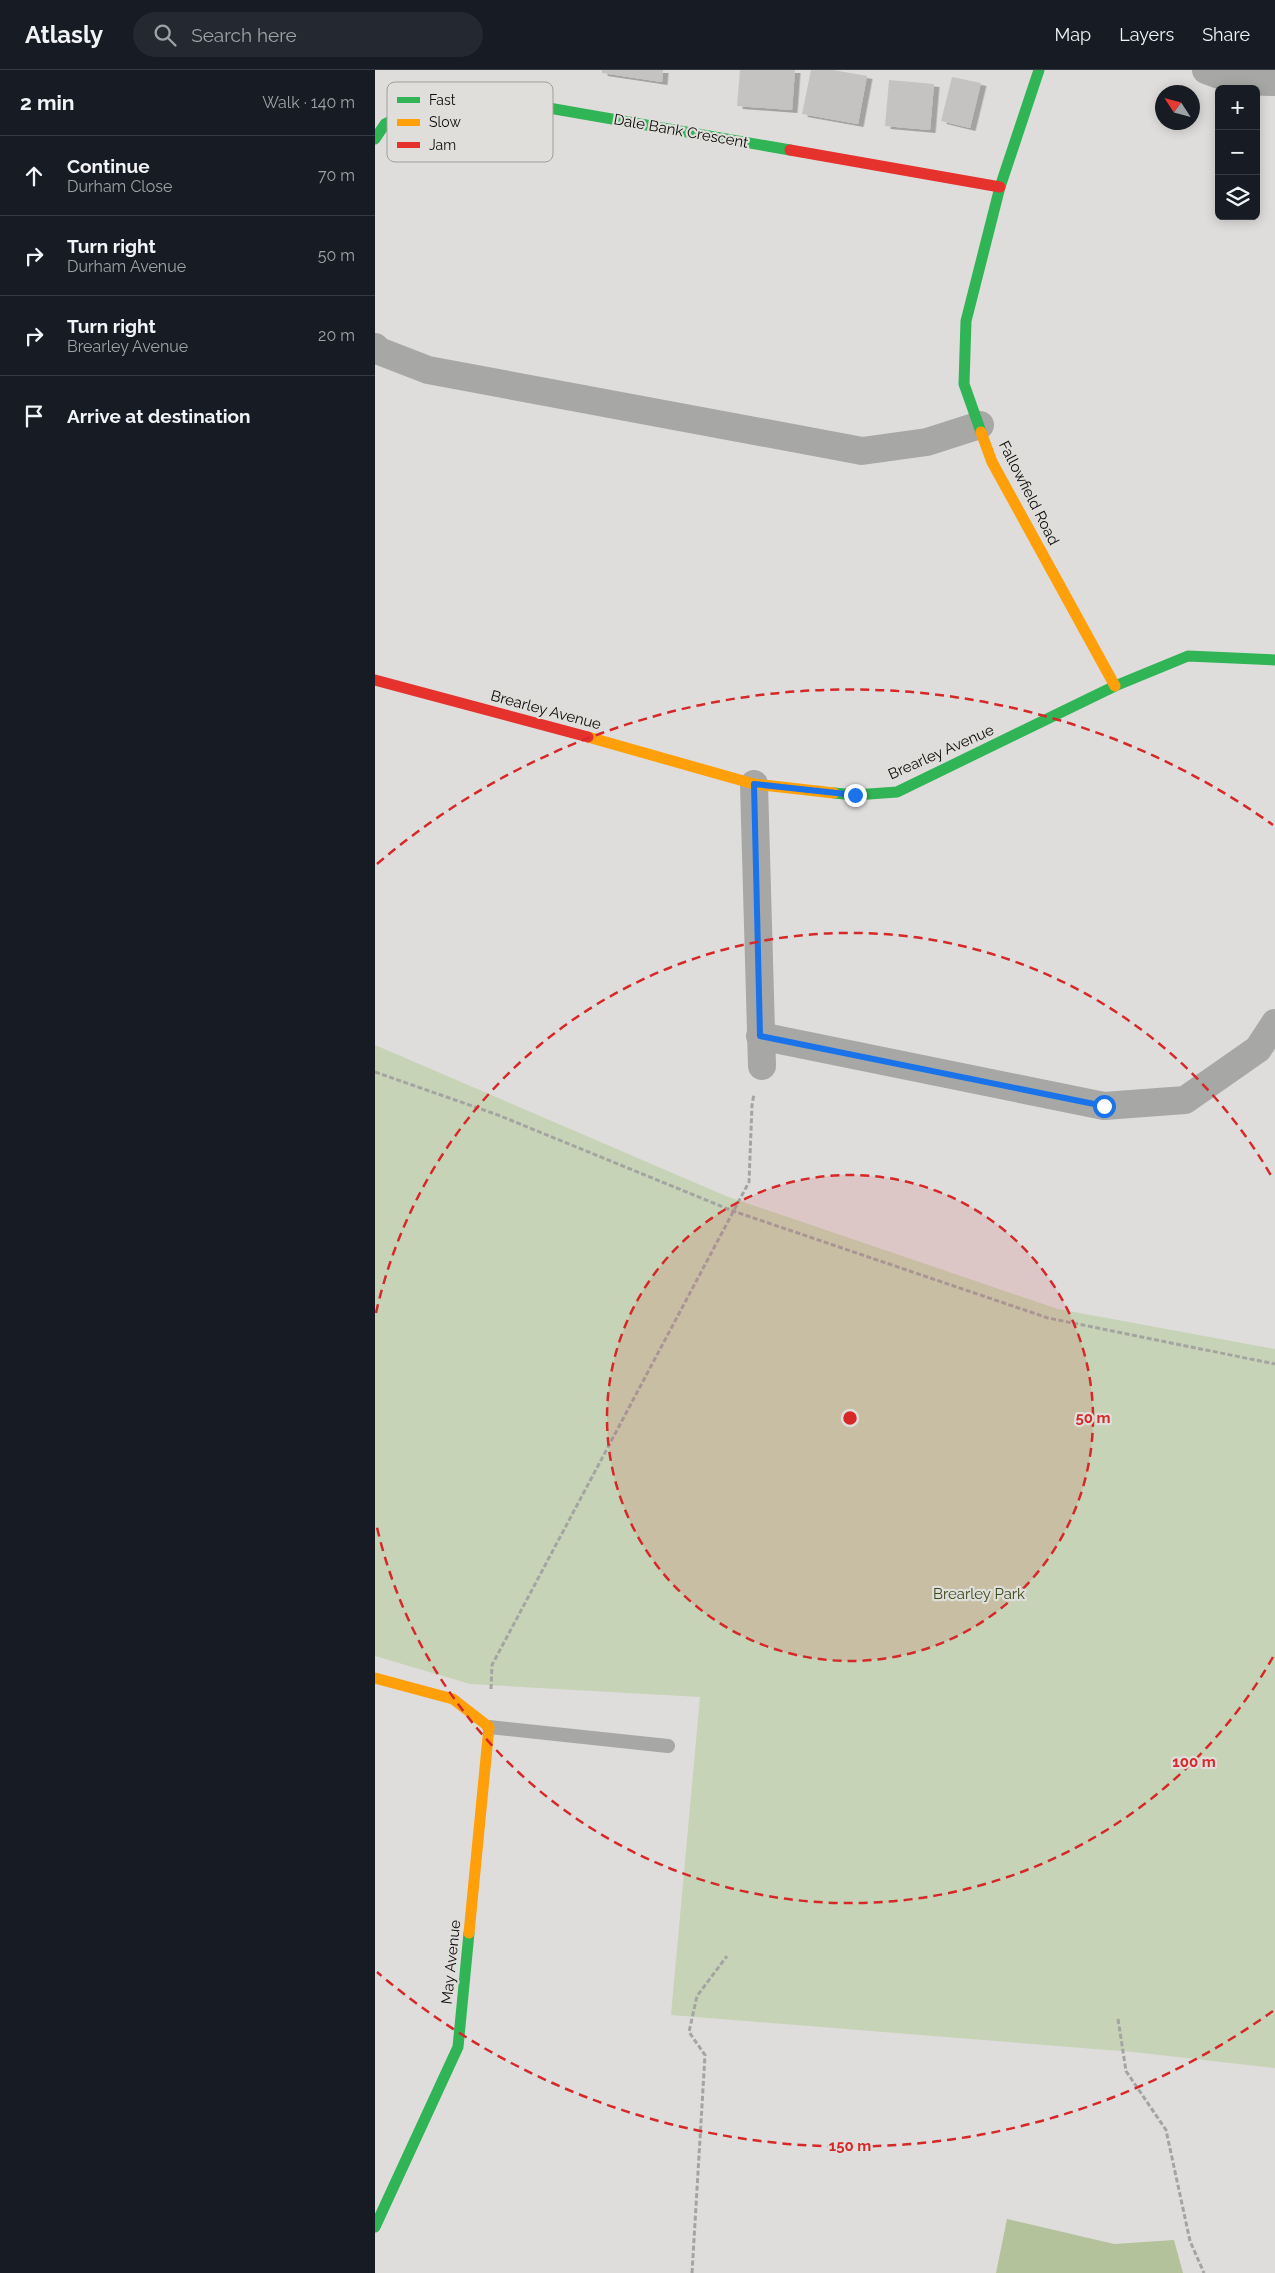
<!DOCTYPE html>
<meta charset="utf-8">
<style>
:root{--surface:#171b24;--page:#242831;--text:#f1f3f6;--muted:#9ea1a6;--line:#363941}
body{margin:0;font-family:Raleway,sans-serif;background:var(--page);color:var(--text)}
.controls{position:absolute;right:15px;top:15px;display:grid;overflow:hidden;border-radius:8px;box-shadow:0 2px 12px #0003}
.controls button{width:45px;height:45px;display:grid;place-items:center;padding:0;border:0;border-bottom:1px solid var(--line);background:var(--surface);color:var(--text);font:25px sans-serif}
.compass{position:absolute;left:780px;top:15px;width:45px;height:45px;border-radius:50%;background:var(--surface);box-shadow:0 2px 12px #0003;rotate:306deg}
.stop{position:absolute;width:15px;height:15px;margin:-11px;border:4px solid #1a73e8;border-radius:50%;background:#fff}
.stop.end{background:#1a73e8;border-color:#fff;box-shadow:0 1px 5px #0008}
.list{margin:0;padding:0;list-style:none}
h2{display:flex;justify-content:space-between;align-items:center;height:65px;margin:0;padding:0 20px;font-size:21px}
h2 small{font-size:16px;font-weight:400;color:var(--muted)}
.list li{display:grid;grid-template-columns:32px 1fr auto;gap:15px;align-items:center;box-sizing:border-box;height:80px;padding:0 20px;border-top:1px solid var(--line)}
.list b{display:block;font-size:19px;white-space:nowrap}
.list p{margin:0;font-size:16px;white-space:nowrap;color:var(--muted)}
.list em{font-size:16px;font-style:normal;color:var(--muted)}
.icon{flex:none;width:28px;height:28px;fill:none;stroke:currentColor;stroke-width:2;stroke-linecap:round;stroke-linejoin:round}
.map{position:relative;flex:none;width:900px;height:2203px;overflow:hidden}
header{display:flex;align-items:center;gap:30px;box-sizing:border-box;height:70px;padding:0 25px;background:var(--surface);border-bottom:1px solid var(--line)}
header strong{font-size:24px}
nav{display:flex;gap:28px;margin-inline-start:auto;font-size:18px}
.search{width:350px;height:45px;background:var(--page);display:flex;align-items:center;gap:12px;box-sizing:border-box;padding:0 18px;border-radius:28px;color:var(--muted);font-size:19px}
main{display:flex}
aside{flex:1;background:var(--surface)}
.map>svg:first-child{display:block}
</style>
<header>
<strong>Atlasly</strong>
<div class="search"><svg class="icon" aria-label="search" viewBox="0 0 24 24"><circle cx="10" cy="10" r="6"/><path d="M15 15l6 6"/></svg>Search here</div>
<nav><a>Map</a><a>Layers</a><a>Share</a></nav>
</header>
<main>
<aside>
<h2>2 min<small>Walk · 140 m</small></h2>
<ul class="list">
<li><svg class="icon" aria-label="ahead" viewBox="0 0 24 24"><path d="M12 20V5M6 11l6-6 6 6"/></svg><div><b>Continue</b><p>Durham Close</p></div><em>70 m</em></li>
<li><svg class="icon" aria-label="right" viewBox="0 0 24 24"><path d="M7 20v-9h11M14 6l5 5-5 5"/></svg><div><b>Turn right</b><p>Durham Avenue</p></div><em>50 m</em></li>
<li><svg class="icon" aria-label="right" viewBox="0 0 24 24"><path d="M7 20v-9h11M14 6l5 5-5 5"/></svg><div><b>Turn right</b><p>Brearley Avenue</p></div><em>20 m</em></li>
<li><svg class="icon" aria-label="arrive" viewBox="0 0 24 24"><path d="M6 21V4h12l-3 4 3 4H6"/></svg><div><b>Arrive at destination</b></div></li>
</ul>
</aside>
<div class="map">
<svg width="900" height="2203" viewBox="0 0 900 2203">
<defs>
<filter id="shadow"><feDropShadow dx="5.5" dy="3" stdDeviation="0" flood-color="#0004"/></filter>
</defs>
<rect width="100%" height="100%" fill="#dedddc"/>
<polygon fill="#c7d3b6" points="0,975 351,1126 683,1239 900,1279 900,1998 758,1982 296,1945 325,1627 95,1614 0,1586"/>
<polygon fill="#b3c29b" points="632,2149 739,2174 799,2170 808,2203 621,2203"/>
<g fill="#c4c3c2" filter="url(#shadow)">
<polygon points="227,0 288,0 287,12 227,3"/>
<polygon points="365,0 420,0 417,40 362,36"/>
<polygon points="436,0 458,0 492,6 483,54 427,44"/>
<polygon points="577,7 606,13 595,58 566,51"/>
<polygon points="514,10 559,14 555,60 510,56"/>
</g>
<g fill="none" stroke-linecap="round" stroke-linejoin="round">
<g stroke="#a4a4a3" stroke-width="3" stroke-dasharray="5 2.5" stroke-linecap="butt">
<polyline points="0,1002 123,1045 358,1141 673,1248 900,1294"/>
<polyline points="116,1619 117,1595 374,1112 377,1035 379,1024"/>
<polyline points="743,1949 751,2001 791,2060 815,2171 829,2203"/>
<polyline points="317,2203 330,1985 314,1962 322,1926 352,1886"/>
</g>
<polyline stroke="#a7a7a6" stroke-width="14" points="114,1657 293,1676"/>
<g stroke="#a7a7a6" stroke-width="28">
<polyline points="831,0 861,11 900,12"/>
<polyline points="0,277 4,281 53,300 487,381 552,372 605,355"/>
<polyline points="379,714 387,996"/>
<polyline points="385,966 729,1036 810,1030 883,979 900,953"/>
</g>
<g stroke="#30b455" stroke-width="11">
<polyline points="0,69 10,54 59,30 111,27 415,80"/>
<polyline points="606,362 589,314 591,251 625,117 664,0"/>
<polyline points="459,723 480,725 522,722 740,616 813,586 900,590"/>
<polyline points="0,2157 83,1977 94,1863"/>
</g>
<g stroke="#ff9f0a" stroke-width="11">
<polyline points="606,362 617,392 740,616"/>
<polyline points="213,667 379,714 459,723"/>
<polyline points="0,1608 78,1629 114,1657 94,1863"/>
</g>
<g stroke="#e5322d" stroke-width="11">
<polyline points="415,80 625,117"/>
<polyline points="0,610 213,667"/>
</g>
</g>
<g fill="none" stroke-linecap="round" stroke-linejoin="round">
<polyline stroke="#1a73e8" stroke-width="6" points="480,725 379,714 385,966 729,1036"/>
</g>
<circle cx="475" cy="1348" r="243" fill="#d62828" fill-opacity=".12"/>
<g fill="none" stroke="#d62828" stroke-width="2.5" stroke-dasharray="9 6">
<circle cx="475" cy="1348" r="243"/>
<path d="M898 1587A486 486 0 0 1 1 1453M1 1243A486 486 0 0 1 898 1109"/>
<path d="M898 1941A728 728 0 0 1 2 1902M2 794A728 728 0 0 1 898 755"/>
</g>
<g text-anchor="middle" stroke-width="4.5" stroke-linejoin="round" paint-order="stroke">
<g font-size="15" fill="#0c0b0a" stroke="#dfdedb">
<text transform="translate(306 61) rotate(10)" y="5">Dale Bank Crescent</text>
<text transform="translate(654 423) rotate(63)" y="5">Fallowfield Road</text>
<text transform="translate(171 640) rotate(15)" y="5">Brearley Avenue</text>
<text transform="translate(566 682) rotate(-24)" y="5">Brearley Avenue</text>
<text transform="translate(76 1892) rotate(-84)" y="5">May Avenue</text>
</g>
<g font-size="15" fill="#374916" stroke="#dfdedb">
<text x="604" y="1529">Brearley Park</text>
</g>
</g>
<rect x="12" y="12" width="166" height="80" rx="8" fill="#dfdedb" stroke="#a09f9c" stroke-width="1"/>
<rect x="22" y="27" width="23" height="6" fill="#30b455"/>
<rect x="22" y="49" width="23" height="7" fill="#ff9f0a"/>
<rect x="22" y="72" width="23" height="6" fill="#e5322d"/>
<g font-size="14" fill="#0c0b0a">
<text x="54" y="35">Fast</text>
<text x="54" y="57">Slow</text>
<text x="54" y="80">Jam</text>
</g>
<circle cx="475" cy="1348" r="8" fill="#d62828" stroke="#dfdedb" stroke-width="2.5"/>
<g font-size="15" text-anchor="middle" font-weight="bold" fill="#d62828" stroke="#dfdedb" stroke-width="4.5" stroke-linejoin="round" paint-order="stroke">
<text x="718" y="1353">50 m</text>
<text x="819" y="1697">100 m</text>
<text x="475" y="2081">150 m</text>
</g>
</svg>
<div class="controls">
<button>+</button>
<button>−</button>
<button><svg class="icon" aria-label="layers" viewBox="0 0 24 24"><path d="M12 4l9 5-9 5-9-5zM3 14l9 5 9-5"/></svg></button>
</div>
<svg class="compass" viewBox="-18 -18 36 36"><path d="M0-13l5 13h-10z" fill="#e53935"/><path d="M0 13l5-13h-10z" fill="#9ea1a6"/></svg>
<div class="stop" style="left:729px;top:1036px"></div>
<div class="stop end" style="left:480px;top:725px"></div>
</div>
</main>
